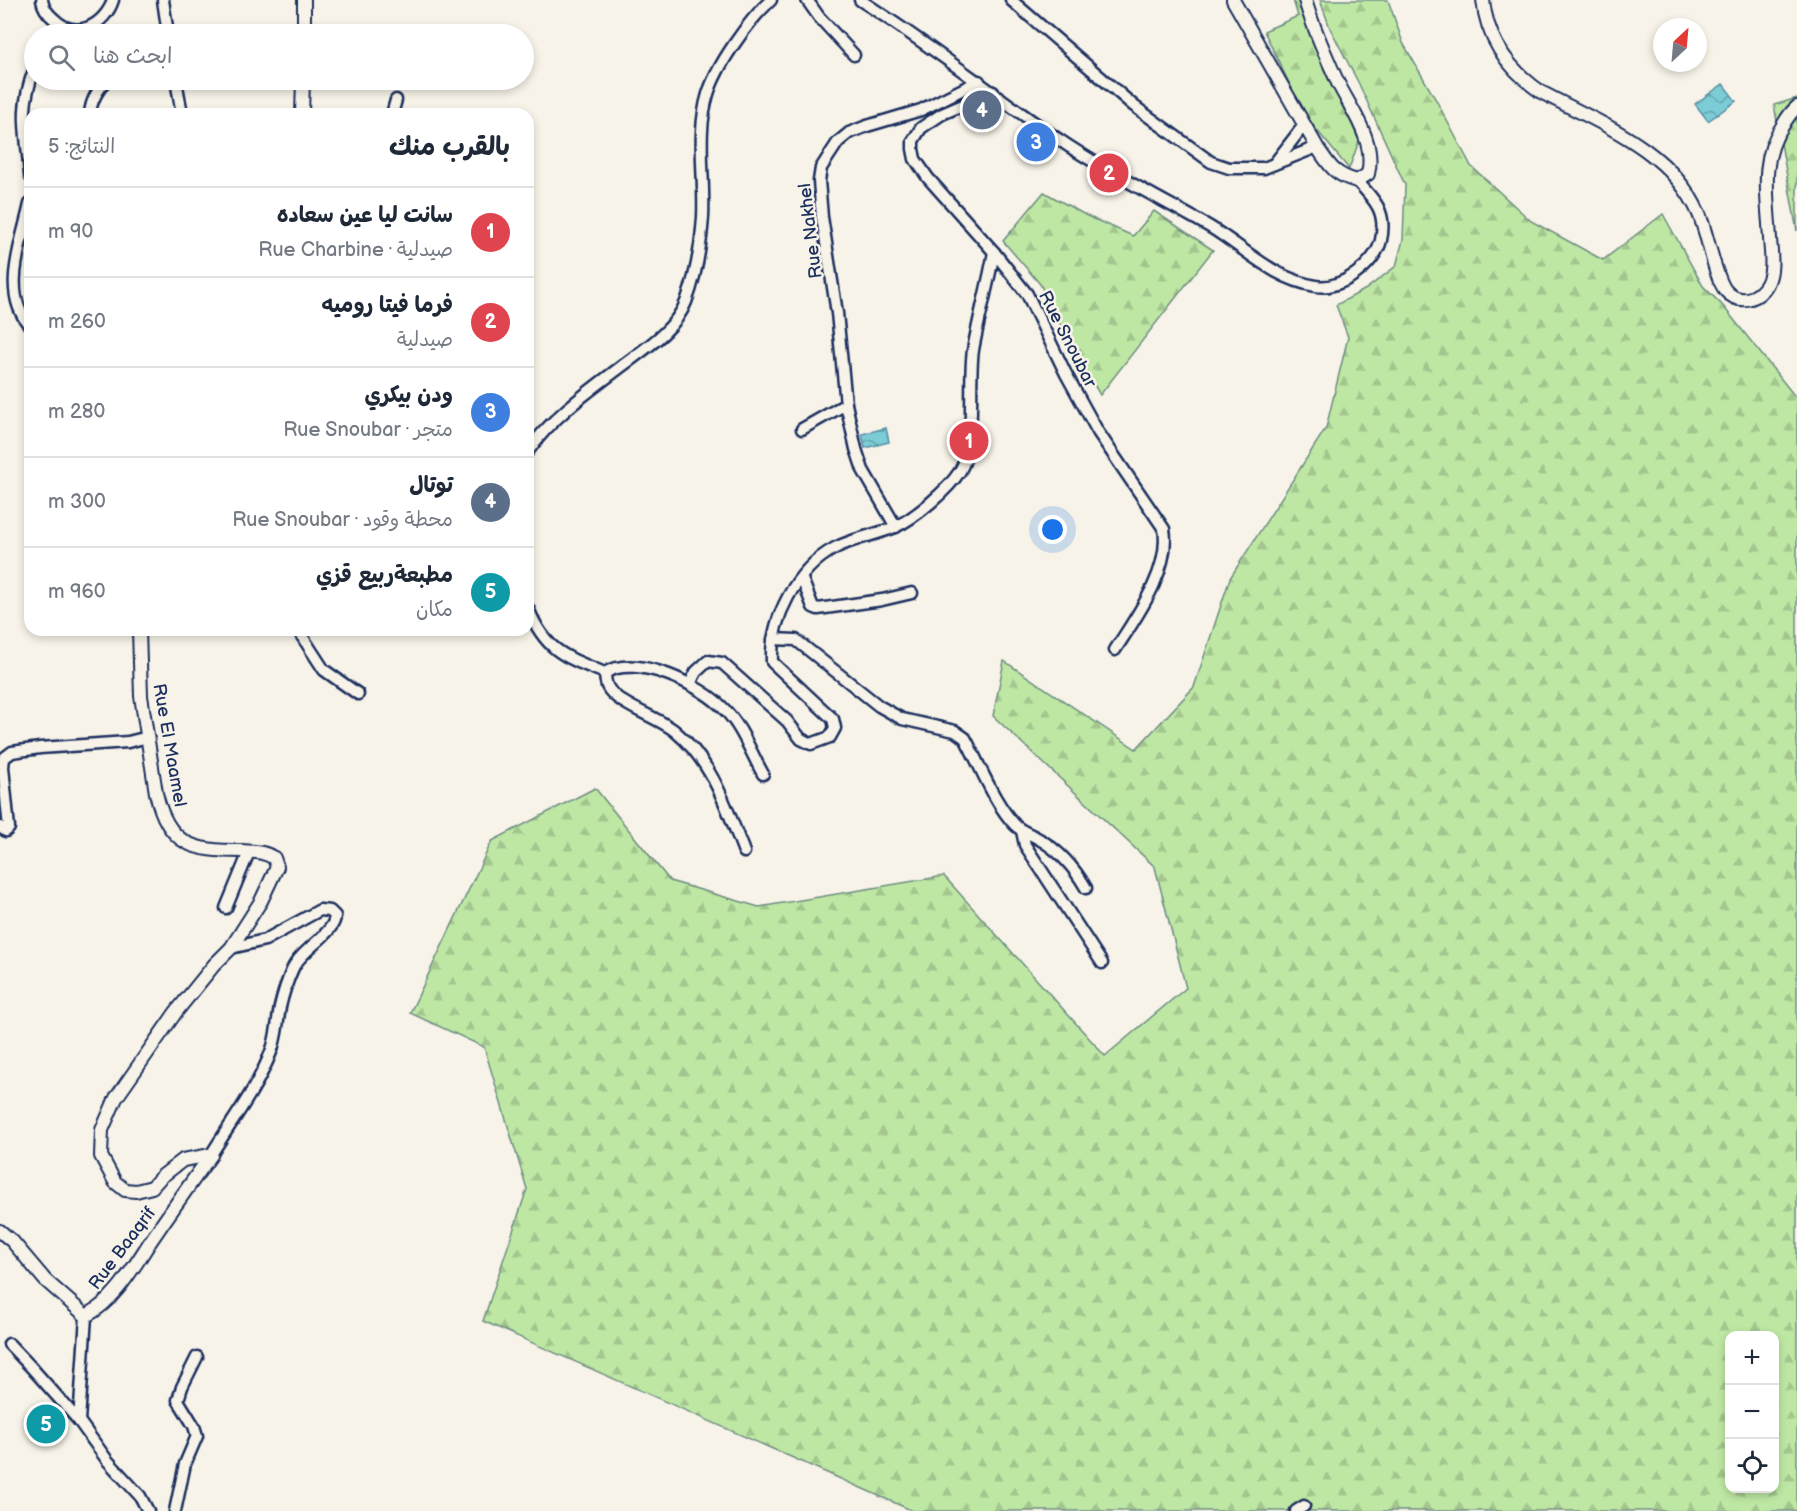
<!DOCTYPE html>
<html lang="ar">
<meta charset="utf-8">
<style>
:root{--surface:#fff;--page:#f2f2f3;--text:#1f2937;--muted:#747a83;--line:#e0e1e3;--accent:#0f766e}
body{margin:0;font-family:"Balsamiq Sans","Playpen Sans Arabic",sans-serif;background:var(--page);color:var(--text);direction:rtl}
.controls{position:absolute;right:18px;bottom:18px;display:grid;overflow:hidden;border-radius:12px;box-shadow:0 3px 9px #0003}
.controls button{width:54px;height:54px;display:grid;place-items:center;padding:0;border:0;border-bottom:2px solid var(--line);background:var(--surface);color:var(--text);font:30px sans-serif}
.compass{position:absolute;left:1653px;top:18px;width:54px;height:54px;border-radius:50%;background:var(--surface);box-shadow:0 3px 9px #0003;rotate:26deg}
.you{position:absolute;left:1053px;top:530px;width:21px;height:21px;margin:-15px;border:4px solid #fff;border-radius:50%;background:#1a73e8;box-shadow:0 0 0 9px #1a73e833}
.badge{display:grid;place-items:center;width:39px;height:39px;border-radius:50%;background:var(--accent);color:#fff;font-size:20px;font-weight:700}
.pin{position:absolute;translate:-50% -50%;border:3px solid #fff;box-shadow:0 2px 6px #0006}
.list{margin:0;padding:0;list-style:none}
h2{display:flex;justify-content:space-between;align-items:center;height:78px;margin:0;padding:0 24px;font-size:26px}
h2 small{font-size:20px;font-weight:400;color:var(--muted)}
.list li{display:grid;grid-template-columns:39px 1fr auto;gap:18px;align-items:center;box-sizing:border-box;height:90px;padding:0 24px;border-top:2px solid var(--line)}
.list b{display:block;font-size:22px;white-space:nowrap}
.list p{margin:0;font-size:20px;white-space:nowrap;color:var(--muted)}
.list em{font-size:20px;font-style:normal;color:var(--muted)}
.icon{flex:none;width:33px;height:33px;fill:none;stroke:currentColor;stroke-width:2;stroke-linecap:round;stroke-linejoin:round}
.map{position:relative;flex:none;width:1797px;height:1511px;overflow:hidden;direction:ltr}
.search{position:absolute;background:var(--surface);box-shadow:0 3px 9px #0003;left:24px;top:24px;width:510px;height:66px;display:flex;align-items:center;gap:15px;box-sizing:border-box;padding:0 21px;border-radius:33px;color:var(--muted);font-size:22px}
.panel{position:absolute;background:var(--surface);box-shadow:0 3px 9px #0003;left:24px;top:108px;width:510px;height:528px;border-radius:18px;direction:rtl}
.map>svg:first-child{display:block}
</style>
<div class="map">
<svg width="1797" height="1511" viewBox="0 0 1797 1511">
<defs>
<pattern id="forest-firs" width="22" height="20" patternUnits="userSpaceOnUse" patternTransform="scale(1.5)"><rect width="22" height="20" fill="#bee7a3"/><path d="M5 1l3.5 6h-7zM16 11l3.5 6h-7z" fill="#a3c68f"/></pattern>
<pattern id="water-waves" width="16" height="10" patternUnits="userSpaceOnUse" patternTransform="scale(1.5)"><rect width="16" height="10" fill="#7bccd5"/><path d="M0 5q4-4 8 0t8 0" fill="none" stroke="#64a6b0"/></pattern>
</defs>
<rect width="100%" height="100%" fill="#f7f3e8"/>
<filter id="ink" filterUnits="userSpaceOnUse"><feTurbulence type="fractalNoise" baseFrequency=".0167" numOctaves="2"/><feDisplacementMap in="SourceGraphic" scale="12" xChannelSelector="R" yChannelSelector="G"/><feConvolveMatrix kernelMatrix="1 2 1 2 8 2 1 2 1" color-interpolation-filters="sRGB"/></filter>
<g filter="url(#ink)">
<g fill="url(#forest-firs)" stroke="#6c8b80" stroke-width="1.5" fill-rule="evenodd">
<polygon points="1293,0 1300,0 1359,141 1349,169 1305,116 1264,31 1298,16"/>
<path d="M1320,0H1388L1403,43L1436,100L1471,166L1531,221L1603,260L1663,214L1703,286L1723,306L1797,399V1511H913L483,1321L527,1189L484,1047L410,1013L492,841L595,788L670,881L759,907L944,876L1105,1056L1186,988L1155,867L993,716L1004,661L1136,749L1194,687L1230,578L1326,428L1348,337L1336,305L1366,289L1396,266L1403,240L1405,185L1359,84L1330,28ZM1730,1336H1774V1488H1730Z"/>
<polygon points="1797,98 1797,231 1774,105"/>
<polygon points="1044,192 1087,216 1133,236 1154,211 1213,250 1100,395 1070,344 1040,284 1003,241"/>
</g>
<g fill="url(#water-waves)" stroke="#558da5" stroke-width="1.5">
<polygon points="1723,84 1736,101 1708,121 1695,104"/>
<polygon points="886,428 889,442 865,448 862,434"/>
</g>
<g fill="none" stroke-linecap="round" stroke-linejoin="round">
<g stroke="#1b2f5e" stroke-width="15">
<g id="minor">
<path d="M42,0C43,8 48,14 54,19C76,41 105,25 113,0"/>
<polyline points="163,0 168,34"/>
<polyline points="807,0 819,17 854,55"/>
<path d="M860,0C929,44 993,95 1061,141C1108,173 1160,198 1210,227C1245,248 1273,279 1316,286C1340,291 1376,264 1381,240C1387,212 1375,200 1357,181"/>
<polyline points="1011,0 1134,106 1211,162 1229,168 1264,168 1317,147"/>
<polyline points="176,80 182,114"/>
<path d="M993,92L942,114L921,128L913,141V149L915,159L928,178L994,252L1027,294L1066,374L1098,432L1164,529C1171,570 1136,617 1115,650"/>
<path d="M90,114C91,100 98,90 106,80"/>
<polyline points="392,114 396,100"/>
<polyline points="1274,164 1304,125"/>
<path d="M30,176C27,133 18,113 34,70"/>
<path d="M30,204C22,242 0,293 30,326"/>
<polyline points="802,429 846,404"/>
<path d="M528,451C552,417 589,391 622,366C646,348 675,330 686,302C696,276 701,245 703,217C705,177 696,133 708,94C717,65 748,21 771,0"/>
<polyline points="896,527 863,470 856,449 846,404 837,313 822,217 819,181 821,168 838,142 849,133 867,126 921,110 979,81"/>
<polyline points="802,579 813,607 818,609 882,600 912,593"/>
<path d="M528,608C545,651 565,657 605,673C636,653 702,685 725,710C742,727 751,753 763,774"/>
<polyline points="298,630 324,670 358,694"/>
<path d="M773,639L796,640L879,706L902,719L955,731L965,738C980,765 994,803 1015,825C1022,832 1031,834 1039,839C1060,851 1074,867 1086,888"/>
<path d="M605,673C605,677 606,683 607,686C616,705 659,717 676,732C713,763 727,809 744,852"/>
<path d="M690,684L696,672L708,661L722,663L787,721L801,739L811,744L830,737L835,728L833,719L772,662C770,619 796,569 835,548C854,538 876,535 895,527C915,518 948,490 960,471C977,443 968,384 973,350C979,317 988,285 994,252"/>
<polyline points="0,827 6,831 9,828 3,767 4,758 12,752 40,748 128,742 148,737"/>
<polyline points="1022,831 1025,845 1102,963"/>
<polyline points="226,908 249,852"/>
<path d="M211,1155C231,1122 257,1089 271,1052C277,1037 277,1023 280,1007C283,994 287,981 293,968C301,950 335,933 335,916L330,911L320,910L265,940L231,948"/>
<polyline points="9,1344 31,1367 79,1421 86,1316"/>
<polyline points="79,1421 107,1460 140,1496 148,1511"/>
<polyline points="175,1511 185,1464 197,1436 194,1426 178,1400 182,1387 197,1357"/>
<polyline points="1296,1511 1304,1506"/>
</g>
</g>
<g stroke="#1b2f5e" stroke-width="16">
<g id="tertiary">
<path d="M1233,0L1317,147C1329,165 1334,175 1357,181L1368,174C1376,141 1352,111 1338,83C1326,56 1313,28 1305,0"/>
<path d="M1483,0C1487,40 1508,69 1541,92C1599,123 1671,149 1699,214C1707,232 1715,279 1726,291C1739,305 1758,300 1767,284C1774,270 1771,254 1770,239C1768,199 1759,159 1783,125C1787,118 1791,112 1797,107"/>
<polyline points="304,34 304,0"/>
<polyline points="302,114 303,80"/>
<path d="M139,630L141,696L156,793C168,846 193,851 242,851C253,852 264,851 274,858L277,867L261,901L231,948L214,965L176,1012L116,1098L102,1130L101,1156L115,1182L125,1190L136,1191L152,1187L161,1177L183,1160L211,1155"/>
<path d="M0,1231L12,1241L45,1280L86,1316C116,1300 134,1266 152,1239C171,1211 191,1183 211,1155"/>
</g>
</g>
<use href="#minor" stroke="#f7f3e8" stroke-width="10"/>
<use href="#tertiary" stroke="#f7f3e8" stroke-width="12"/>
</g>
</g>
<g text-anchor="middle" stroke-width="5" stroke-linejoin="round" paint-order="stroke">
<g font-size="18" fill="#1b2f5e" stroke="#f7f3e8">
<text transform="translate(810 231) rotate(-97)" y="6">Rue Nakhel</text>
<text transform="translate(1068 339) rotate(63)" y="6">Rue Snoubar</text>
<text transform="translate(170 745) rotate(80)" y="6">Rue El Maamel</text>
<text transform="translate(122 1248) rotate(-53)" y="6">Rue Baaqrif</text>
</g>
</g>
</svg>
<div class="controls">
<button>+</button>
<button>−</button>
<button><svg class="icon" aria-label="locate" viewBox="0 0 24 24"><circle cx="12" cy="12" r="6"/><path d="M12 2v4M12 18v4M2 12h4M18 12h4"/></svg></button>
</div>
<svg class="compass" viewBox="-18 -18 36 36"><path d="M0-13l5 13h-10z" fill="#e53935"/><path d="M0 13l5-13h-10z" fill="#747a83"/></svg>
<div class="you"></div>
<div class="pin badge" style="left:969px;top:441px;background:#e0444e">1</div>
<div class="pin badge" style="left:1109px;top:173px;background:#e0444e">2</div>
<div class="pin badge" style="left:1036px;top:142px;background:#3f7fe0">3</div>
<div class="pin badge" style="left:982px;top:110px;background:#5c6f8a">4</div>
<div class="pin badge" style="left:46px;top:1424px;background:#0f9aa8">5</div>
<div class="search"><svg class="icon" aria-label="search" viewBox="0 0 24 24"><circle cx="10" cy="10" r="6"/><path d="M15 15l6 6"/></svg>ابحث هنا</div>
<section class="panel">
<h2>بالقرب منك<small>النتائج: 5</small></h2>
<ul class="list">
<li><span class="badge" style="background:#e0444e">1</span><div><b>سانت ليا عين سعاده</b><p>صيدلية · Rue Charbine</p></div><em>90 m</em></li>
<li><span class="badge" style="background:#e0444e">2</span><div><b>فرما فيتا روميه</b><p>صيدلية</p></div><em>260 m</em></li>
<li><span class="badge" style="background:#3f7fe0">3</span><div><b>ودن بيكري</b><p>متجر · Rue Snoubar</p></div><em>280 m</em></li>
<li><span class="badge" style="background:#5c6f8a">4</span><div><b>توتال</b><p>محطة وقود · Rue Snoubar</p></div><em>300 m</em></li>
<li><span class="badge" style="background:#0f9aa8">5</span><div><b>مطبعةربيع قزي</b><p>مكان</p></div><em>960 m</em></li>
</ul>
</section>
</div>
